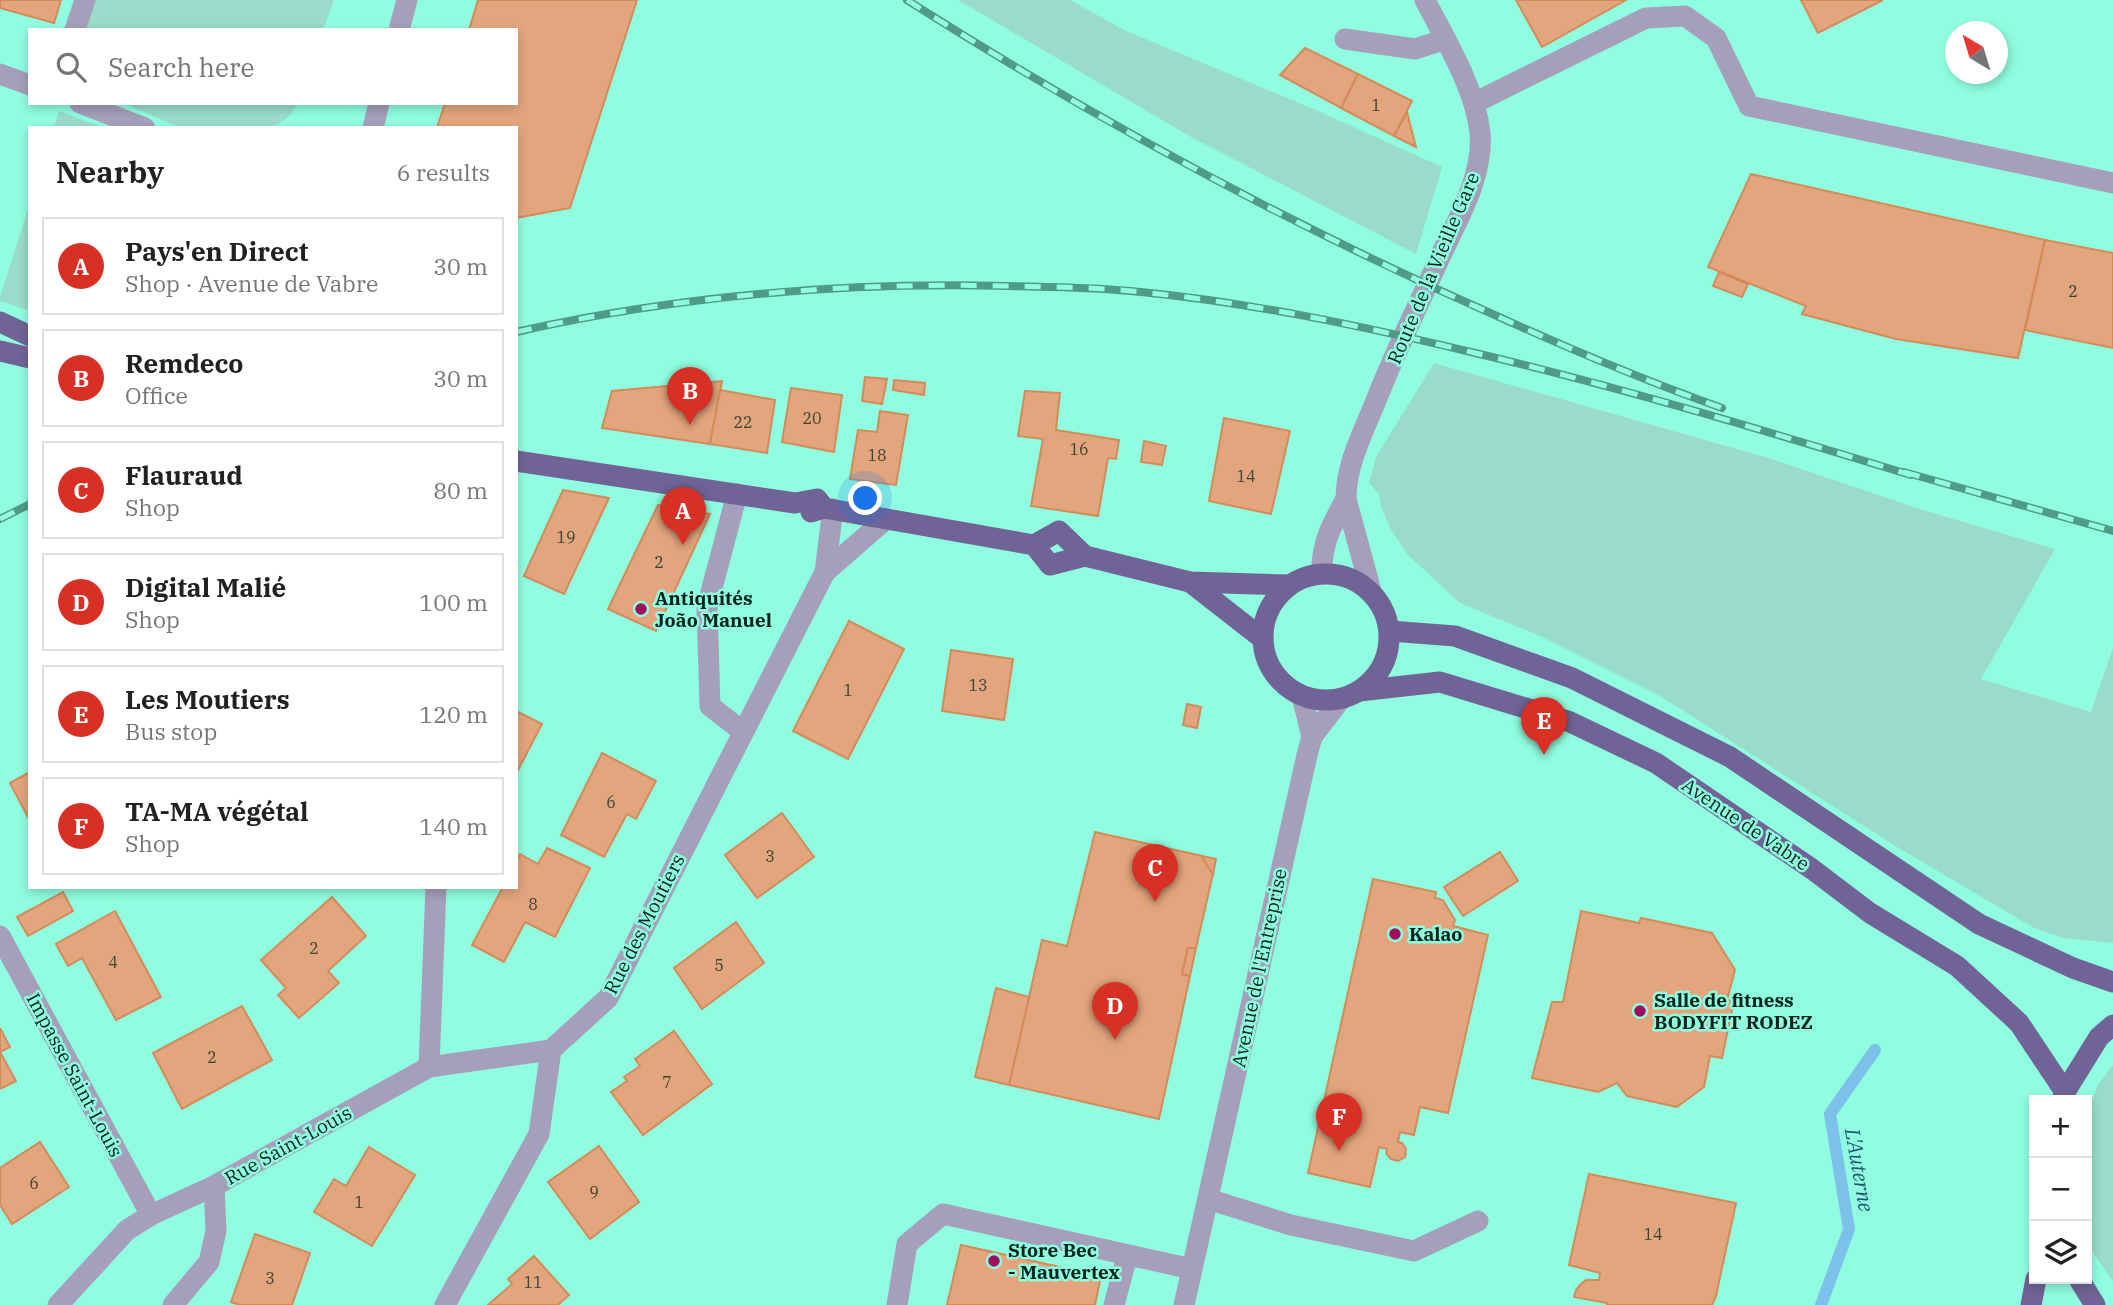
<!DOCTYPE html>
<meta charset="utf-8">
<style>
:root{--surface:#fff;--page:#f6f6f6;--text:#202124;--muted:#757577;--line:#e0e0e0;--accent:#d93025}
body{margin:0;font-family:"IBM Plex Serif",serif;background:var(--page);color:var(--text)}
.controls{position:absolute;right:21px;bottom:21px;display:grid;overflow:hidden;border-radius:0px;box-shadow:0 4px 10px #0003}
.controls button{width:63px;height:63px;display:grid;place-items:center;padding:0;border:0;border-bottom:2px solid var(--line);background:var(--surface);color:var(--text);font:35px sans-serif}
.compass{position:absolute;left:1945px;top:21px;width:63px;height:63px;border-radius:50%;background:var(--surface);box-shadow:0 4px 10px #0003;rotate:322deg}
.you{position:absolute;left:866px;top:499px;width:24px;height:24px;margin:-18px;border:5px solid #fff;border-radius:50%;background:#1a73e8;box-shadow:0 0 0 10px #1a73e833}
.badge{display:grid;place-items:center;width:46px;height:46px;border-radius:50%;background:var(--accent);color:#fff;font-size:23px;font-weight:700}
.pin{position:absolute;translate:-50% -58px;filter:drop-shadow(0 2px 4px #0008)}
.pin::after{content:'';position:absolute;top:37px;width:24px;height:21px;background:inherit;clip-path:polygon(0 0,100% 0,50% 100%)}
.list{margin:0;padding:0;list-style:none}
h2{display:flex;justify-content:space-between;align-items:center;height:91px;margin:0;padding:0 28px;font-size:30px}
h2 small{font-size:23px;font-weight:400;color:var(--muted)}
.list li{display:grid;grid-template-columns:46px 1fr auto;gap:21px;align-items:center;box-sizing:border-box;height:98px;margin:0 14px 14px;padding:0 14px;border:2px solid var(--line);border-radius:0px}
.list b{display:block;font-size:26px;white-space:nowrap}
.list p{margin:0;font-size:23px;white-space:nowrap;color:var(--muted)}
.list em{font-size:23px;font-style:normal;color:var(--muted)}
.icon{flex:none;width:38px;height:38px;fill:none;stroke:currentColor;stroke-width:2;stroke-linecap:round;stroke-linejoin:round}
.map{position:relative;flex:none;width:2113px;height:1305px;overflow:hidden}
.search{position:absolute;background:var(--surface);box-shadow:0 4px 10px #0003;left:28px;top:28px;width:490px;height:77px;display:flex;align-items:center;gap:18px;box-sizing:border-box;padding:0 24px;border-radius:0px;color:var(--muted);font-size:26px}
.panel{position:absolute;background:var(--surface);box-shadow:0 4px 10px #0003;left:28px;top:126px;width:490px;height:763px;border-radius:0px}
.map>svg:first-child{display:block}
</style>
<div class="map">
<svg width="2113" height="1305" viewBox="0 0 2113 1305">
<rect width="100%" height="100%" fill="#90fde0"/>
<g fill="#99dcc9">
<polygon points="94,0 334,0 323,30 84,30"/>
<polygon points="958,0 1070,0 1124,30 1316,110 1442,167 1416,254 1191,137"/>
<path d="M123,103H297C292,117 280,124 267,128H181Z"/>
<polygon points="59,111 104,128 54,128"/>
<polygon points="30,203 30,311 0,301 0,297"/>
<polygon points="1434,363 1768,458 1926,511 2055,549 1981,679 2091,712 2113,648 2113,943 2063,938 2034,928 1897,847 1660,696 1540,636 1460,603 1408,555 1391,530 1381,507 1379,494 1369,483 1376,457"/>
<polygon points="2113,1065 2113,1281 2092,1251 2087,1232 2087,1116 2097,1086"/>
</g>
<g fill="none" stroke-linecap="round" stroke-linejoin="round">
<polyline stroke="#7bc1e9" stroke-width="12" points="1821,1305 1849,1229 1830,1114 1875,1050"/>
</g>
<g fill="#e3a57d" stroke="#d38b59" stroke-width="2">
<polygon points="0,0 61,0 54,23 0,8"/>
<polygon points="478,0 637,0 570,208 516,218 516,128 437,128 445,103 516,103 516,30 469,30"/>
<polygon points="1516,0 1626,0 1542,47"/>
<polygon points="1801,0 1883,0 1818,33"/>
<polygon points="1305,48 1358,74 1341,108 1280,75"/>
<polygon points="1358,74 1412,101 1394,136 1341,108"/>
<polygon points="1407,112 1416,147 1394,136"/>
<polygon points="1751,174 2045,240 2018,358 1896,339 1802,314 1806,306 1708,267"/>
<polygon points="2045,240 2113,253 2113,348 2025,330"/>
<polygon points="1719,272 1748,284 1742,297 1713,286"/>
<polygon points="865,377 887,379 882,404 862,401"/>
<polygon points="894,380 925,383 924,395 893,390"/>
<polygon points="722,381 710,444 602,428 612,391"/>
<polygon points="791,388 842,395 834,452 782,442"/>
<polygon points="720,390 775,400 767,453 710,444"/>
<polygon points="1025,391 1060,393 1056,430 1119,440 1116,459 1108,458 1098,516 1031,506 1043,439 1018,436"/>
<polygon points="880,411 908,415 896,485 850,479 858,430 877,432"/>
<polygon points="1224,418 1290,431 1271,514 1209,501"/>
<polygon points="1144,441 1166,446 1162,465 1141,462"/>
<polygon points="563,490 609,498 564,594 524,576"/>
<polygon points="658,505 710,514 656,631 608,609"/>
<polygon points="849,621 904,649 848,759 793,731"/>
<polygon points="951,650 1013,659 1004,720 942,711"/>
<polygon points="1187,704 1201,707 1197,728 1183,725"/>
<polygon points="516,711 542,724 516,774"/>
<polygon points="602,753 656,781 636,819 627,814 604,857 561,835"/>
<polygon points="30,772 30,821 10,783"/>
<polygon points="782,813 814,857 757,898 725,855"/>
<polygon points="1095,832 1202,856 1213,874 1196,948 1188,948 1182,974 1190,976 1159,1119 1009,1085 1042,940 1067,946"/>
<polygon points="547,848 590,868 555,937 525,922 504,962 472,945 503,887 516,887 516,861 520,854 538,864"/>
<polygon points="1500,852 1518,881 1463,916 1444,887"/>
<polygon points="1202,856 1216,859 1213,874 1206,864"/>
<polygon points="1373,879 1436,892 1435,898 1443,900 1455,920 1453,926 1488,935 1448,1113 1420,1107 1414,1135 1400,1132 1398,1142 1402,1143 1406,1149 1405,1157 1398,1161 1391,1159 1386,1153 1387,1149 1379,1147 1370,1187 1308,1173"/>
<polygon points="63,892 73,911 28,936 17,917"/>
<polygon points="332,897 366,936 328,971 339,983 299,1018 278,995 286,988 261,960"/>
<polygon points="115,911 161,997 116,1020 82,958 68,966 56,944"/>
<polygon points="1581,911 1639,923 1641,918 1712,933 1735,970 1727,1000 1734,1001 1722,1058 1710,1056 1704,1087 1677,1107 1627,1096 1617,1083 1598,1092 1532,1078 1552,1002 1563,1002"/>
<polygon points="736,922 764,963 702,1009 674,968"/>
<polygon points="1188,948 1196,948 1190,976 1182,974"/>
<polygon points="996,988 1029,997 1009,1085 975,1077"/>
<polygon points="242,1006 272,1060 182,1109 153,1053"/>
<polygon points="0,1028 10,1047 0,1052 16,1081 0,1089"/>
<polygon points="674,1031 712,1084 643,1135 611,1092 627,1081 624,1077 640,1066 635,1059"/>
<polygon points="40,1142 69,1187 12,1224 0,1205 0,1168"/>
<polygon points="599,1146 639,1202 590,1239 548,1182"/>
<polygon points="369,1147 415,1175 372,1246 314,1212 334,1179 346,1186"/>
<polygon points="1589,1174 1736,1203 1716,1296 1712,1305 1607,1305 1607,1303 1574,1297 1576,1290 1581,1284 1586,1280 1599,1280 1600,1273 1569,1265"/>
<polygon points="255,1234 310,1253 292,1305 240,1305 231,1302"/>
<polygon points="961,1245 1101,1276 1095,1305 947,1305"/>
<polygon points="534,1256 569,1295 558,1305 488,1305 512,1284 508,1279"/>
</g>
<g fill="none" stroke-linecap="round" stroke-linejoin="round">
<g stroke="#a59fbb" stroke-width="21">
<polyline points="75,30 85,0"/>
<polyline points="399,30 407,0"/>
<polyline points="1345,39 1415,49 1446,39"/>
<polyline points="0,74 30,85"/>
<polyline points="80,103 145,128"/>
<polyline points="1474,103 1646,18 1685,16 1716,38 1749,106 2113,183"/>
<polyline points="373,128 379,103"/>
<polyline points="737,494 707,607 710,706 742,731"/>
<polyline points="833,509 825,572 886,519"/>
<path d="M1322,573C1321,544 1332,524 1346,499"/>
<path d="M1371,591L1346,499C1346,463 1364,431 1377,398C1396,350 1419,304 1440,257C1458,219 1484,175 1480,132C1475,88 1445,39 1425,0"/>
<polyline points="1302,696 1312,737"/>
<polyline points="0,936 151,1215"/>
<polyline points="429,1067 436,887"/>
<polyline points="1208,1199 1291,1225 1414,1251 1478,1221"/>
<polyline points="58,1305 127,1230 151,1215 214,1186 429,1067 551,1050"/>
<polyline points="173,1305 209,1262 216,1231 214,1186"/>
<polyline points="445,1305 539,1134 551,1050 608,998 825,572"/>
<polyline points="897,1305 907,1244 943,1214 1192,1269"/>
<polyline points="1114,1305 1127,1256"/>
<polyline points="1184,1305 1307,755 1312,737 1341,699"/>
</g>
<g stroke="#706496" stroke-width="21">
<polyline points="0,322 30,336"/>
<polyline points="0,351 30,358"/>
<polyline points="516,461 795,503 817,499 824,508"/>
<polyline points="811,512 824,508 1034,545 1059,531 1085,556"/>
<polyline points="1034,545 1050,565 1085,556 1190,582 1289,585"/>
<circle cx="1326" cy="637" r="63"/>
<polyline points="1190,582 1263,639"/>
<polyline points="1390,631 1455,636 1572,678 1730,757 1979,924 2073,968 2113,982"/>
<polyline points="1359,691 1440,682 1568,721 1656,763 1812,869 1870,913 1957,966 2019,1023 2065,1092"/>
<polyline points="2062,1100 2065,1092 2099,1037 2113,1025"/>
<polyline points="2079,1279 2095,1305"/>
<polyline points="2031,1305 2036,1279"/>
</g>
<g stroke="#4f9b87" stroke-width="8">
<g id="rail">
<path d="M907,0C1093,118 1286,223 1488,312C1565,347 1643,380 1722,408"/>
<path d="M516,332C677,296 841,282 1006,286C1051,287 1096,287 1141,292C1253,303 1362,326 1471,352C1620,387 1766,431 1911,475"/>
<polyline points="1904,472 2113,531"/>
<polyline points="0,519 30,504"/>
</g>
</g>
<use href="#rail" stroke="#90fde0" stroke-width="5" stroke-dasharray="16" stroke-linecap="butt"/>
</g>
<g fill="#9d105e" stroke="#90fde0" stroke-width="2.5">
<circle cx="641" cy="609" r="7"/>
<circle cx="1395" cy="934" r="7"/>
<circle cx="1640" cy="1011" r="7"/>
<circle cx="994" cy="1261" r="7"/>
</g>
<g text-anchor="middle" stroke-width="5" stroke-linejoin="round" paint-order="stroke">
<g font-size="16" fill="#394434">
<text x="1376" y="111">1</text>
<text x="2073" y="297">2</text>
<text x="812" y="424">20</text>
<text x="743" y="428">22</text>
<text x="1079" y="455">16</text>
<text x="877" y="461">18</text>
<text x="1246" y="482">14</text>
<text x="566" y="543">19</text>
<text x="659" y="568">2</text>
<text x="978" y="691">13</text>
<text x="848" y="696">1</text>
<text x="611" y="808">6</text>
<text x="770" y="862">3</text>
<text x="533" y="910">8</text>
<text x="314" y="954">2</text>
<text x="113" y="968">4</text>
<text x="719" y="971">5</text>
<text x="212" y="1063">2</text>
<text x="667" y="1088">7</text>
<text x="34" y="1189">6</text>
<text x="594" y="1198">9</text>
<text x="359" y="1208">1</text>
<text x="1653" y="1240">14</text>
<text x="270" y="1284">3</text>
<text x="533" y="1288">11</text>
</g>
<g font-size="19" fill="#00241c" stroke="#90fde0">
<text transform="translate(1433 268) rotate(-67)" y="7">Route de la Vieille Gare</text>
<text transform="translate(1746 824) rotate(34)" y="7">Avenue de Vabre</text>
<text transform="translate(644 924) rotate(-63)" y="7">Rue des Moutiers</text>
<text transform="translate(1259 968) rotate(-78)" y="7">Avenue de l'Entreprise</text>
<text transform="translate(75 1075) rotate(62)" y="7">Impasse Saint-Louis</text>
<text transform="translate(288 1145) rotate(-29)" y="7">Rue Saint-Louis</text>
</g>
<g font-size="19" font-weight="bold" fill="#00241c" stroke="#90fde0" text-anchor="start">
<text x="655" y="605">Antiquités<tspan x="655" dy="22">João Manuel</tspan></text>
<text x="1409" y="941">Kalao</text>
<text x="1654" y="1007">Salle de fitness<tspan x="1654" dy="22">BODYFIT RODEZ</tspan></text>
<text x="1008" y="1257">Store Bec<tspan x="1008" dy="22">- Mauvertex</tspan></text>
</g>
<g font-size="21" font-style="italic" fill="#1e5470" stroke="#90fde0">
<text transform="translate(1859 1170) rotate(80)" y="7">L'Auterne</text>
</g>
</g>
</svg>
<div class="controls">
<button>+</button>
<button>−</button>
<button><svg class="icon" aria-label="layers" viewBox="0 0 24 24"><path d="M12 4l9 5-9 5-9-5zM3 14l9 5 9-5"/></svg></button>
</div>
<svg class="compass" viewBox="-18 -18 36 36"><path d="M0-13l5 13h-10z" fill="#e53935"/><path d="M0 13l5-13h-10z" fill="#757577"/></svg>
<div class="you"></div>
<div class="pin badge" style="left:683px;top:545px">A</div>
<div class="pin badge" style="left:690px;top:425px">B</div>
<div class="pin badge" style="left:1155px;top:902px">C</div>
<div class="pin badge" style="left:1115px;top:1040px">D</div>
<div class="pin badge" style="left:1544px;top:755px">E</div>
<div class="pin badge" style="left:1339px;top:1151px">F</div>
<div class="search"><svg class="icon" aria-label="search" viewBox="0 0 24 24"><circle cx="10" cy="10" r="6"/><path d="M15 15l6 6"/></svg>Search here</div>
<section class="panel">
<h2>Nearby<small>6 results</small></h2>
<ul class="list">
<li><span class="badge">A</span><div><b>Pays'en Direct</b><p>Shop · Avenue de Vabre</p></div><em>30 m</em></li>
<li><span class="badge">B</span><div><b>Remdeco</b><p>Office</p></div><em>30 m</em></li>
<li><span class="badge">C</span><div><b>Flauraud</b><p>Shop</p></div><em>80 m</em></li>
<li><span class="badge">D</span><div><b>Digital Malié</b><p>Shop</p></div><em>100 m</em></li>
<li><span class="badge">E</span><div><b>Les Moutiers</b><p>Bus stop</p></div><em>120 m</em></li>
<li><span class="badge">F</span><div><b>TA-MA végétal</b><p>Shop</p></div><em>140 m</em></li>
</ul>
</section>
</div>
